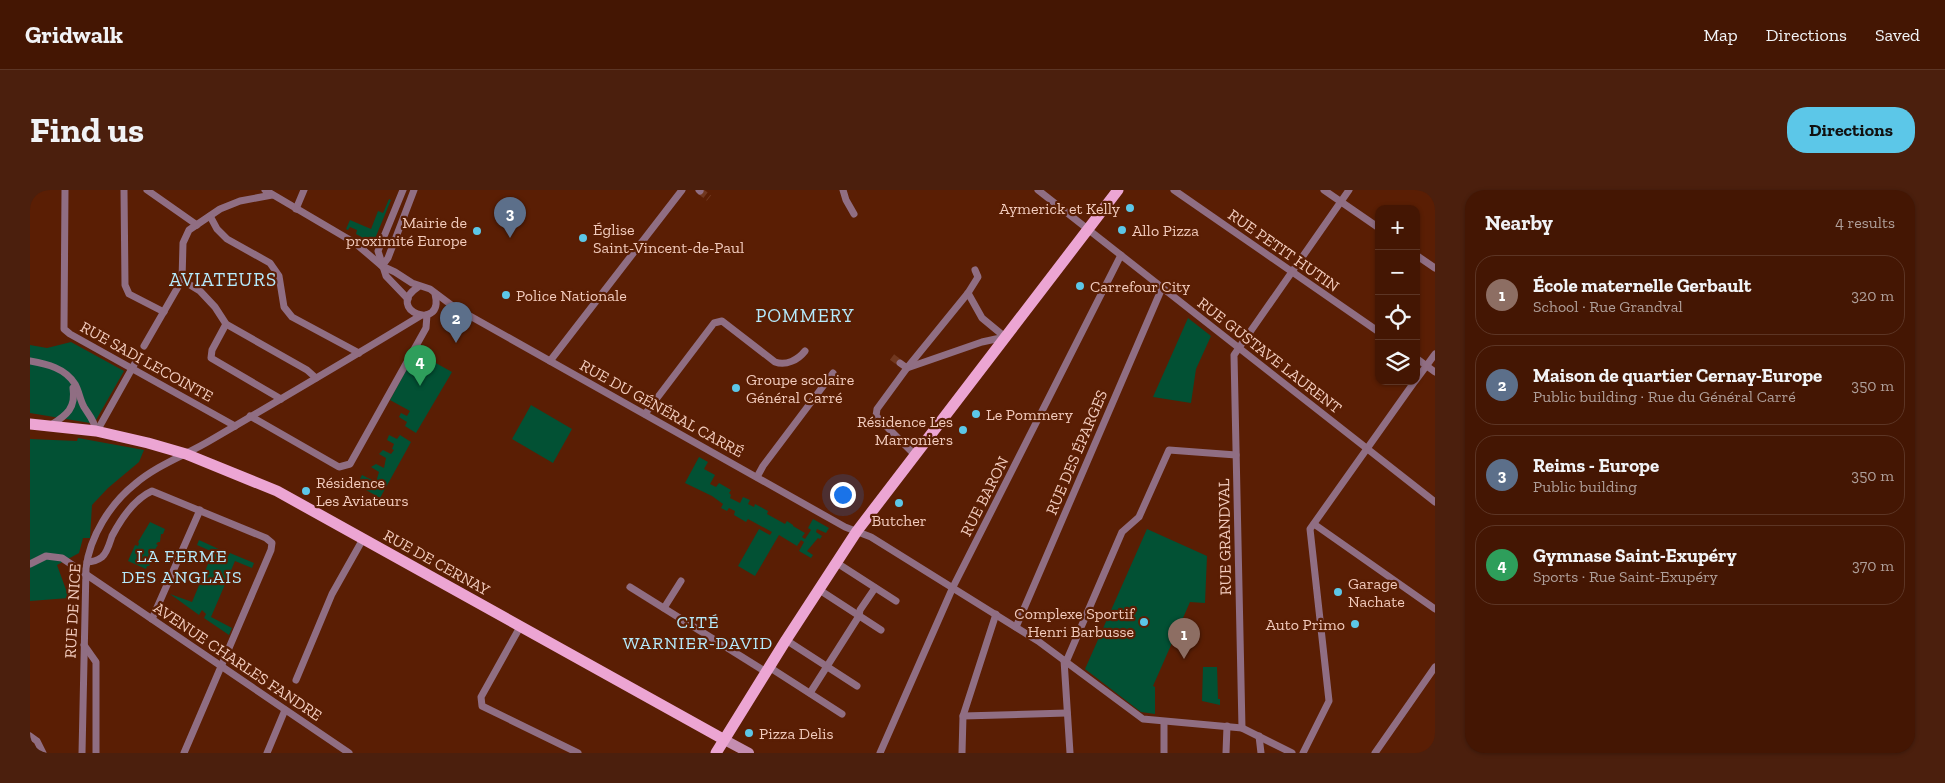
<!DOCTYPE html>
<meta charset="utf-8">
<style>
:root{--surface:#441603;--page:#4b1f0d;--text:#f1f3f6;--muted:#af9f9a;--line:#5c3525;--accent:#5cc7e8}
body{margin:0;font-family:"Zilla Slab",serif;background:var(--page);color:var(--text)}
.controls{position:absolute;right:15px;top:15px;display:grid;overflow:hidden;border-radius:10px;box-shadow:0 1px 4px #0004}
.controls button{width:45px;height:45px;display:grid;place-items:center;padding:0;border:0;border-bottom:1px solid var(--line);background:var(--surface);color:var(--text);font:25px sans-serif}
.you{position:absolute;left:812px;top:304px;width:18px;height:18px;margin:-12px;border:4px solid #fff;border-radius:50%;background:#1a73e8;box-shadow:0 0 0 8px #1a73e833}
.badge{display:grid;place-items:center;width:32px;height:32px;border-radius:50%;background:var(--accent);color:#fff;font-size:16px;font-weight:700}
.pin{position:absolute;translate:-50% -41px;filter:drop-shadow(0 1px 2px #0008)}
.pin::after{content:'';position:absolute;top:26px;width:18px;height:15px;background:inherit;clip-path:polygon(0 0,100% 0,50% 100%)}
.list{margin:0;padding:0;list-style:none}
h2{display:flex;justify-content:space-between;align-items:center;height:65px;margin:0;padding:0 20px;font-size:21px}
h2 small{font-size:16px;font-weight:400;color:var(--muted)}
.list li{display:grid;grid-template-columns:32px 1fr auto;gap:15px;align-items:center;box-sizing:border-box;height:80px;margin:0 10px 10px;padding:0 10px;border:1px solid var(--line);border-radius:20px}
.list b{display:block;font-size:19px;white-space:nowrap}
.list p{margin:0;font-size:16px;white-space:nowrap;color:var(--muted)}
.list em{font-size:16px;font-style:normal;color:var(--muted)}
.icon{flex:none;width:28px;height:28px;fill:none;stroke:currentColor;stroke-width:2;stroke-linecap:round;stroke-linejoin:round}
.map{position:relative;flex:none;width:1405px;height:563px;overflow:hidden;border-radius:20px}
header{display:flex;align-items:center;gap:30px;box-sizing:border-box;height:70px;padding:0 25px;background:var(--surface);border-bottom:1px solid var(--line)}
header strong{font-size:24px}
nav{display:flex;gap:28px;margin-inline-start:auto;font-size:18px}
.intro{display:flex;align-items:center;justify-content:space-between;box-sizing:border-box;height:120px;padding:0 30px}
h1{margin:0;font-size:35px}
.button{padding:12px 22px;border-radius:20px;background:var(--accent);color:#111;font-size:18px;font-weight:700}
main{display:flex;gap:30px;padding:0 30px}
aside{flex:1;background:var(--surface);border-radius:20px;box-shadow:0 1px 4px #0004}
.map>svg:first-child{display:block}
</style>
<header>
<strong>Gridwalk</strong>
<nav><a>Map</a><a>Directions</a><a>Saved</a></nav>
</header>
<div class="intro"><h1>Find us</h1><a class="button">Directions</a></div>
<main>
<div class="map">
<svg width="1405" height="563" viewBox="0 0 1405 563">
<rect width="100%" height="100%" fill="#5a1e04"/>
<g fill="#025134">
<polygon points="359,9 361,10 344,51 337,50 326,44 327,40 320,37 318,40 316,39 320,30 341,39 348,21 353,23"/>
<polygon points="1158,128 1181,146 1166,179 1161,213 1123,207"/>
<polygon points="41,152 94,181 66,230 60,233 0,223 0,155 17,158"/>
<polygon points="386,162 422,182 386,243 375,236 377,232 369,227 371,223 377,226 380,221 360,210"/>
<polygon points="501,215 542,239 523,273 482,249"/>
<polygon points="359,245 367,249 370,245 381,252 350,308 331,297 334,292 330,289 332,285 346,292 349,282 341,277 346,274 354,278 356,268 349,264 353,260 361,264 364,260 362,259 364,254 357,250"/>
<polygon points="48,248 114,260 109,272 78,298 62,315 60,348 53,348 49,363 27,375 39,408 0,411 0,249 47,251"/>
<polygon points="669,267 678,272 674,279 685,285 680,294 686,297 689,293 701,300 699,303 701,305 700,308 710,313 713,307 720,310 718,314 724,317 725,314 738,321 737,324 755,334 757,331 763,335 763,336 775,343 772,347 775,349 781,340 778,338 783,329 799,338 796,343 787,339 786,342 792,346 790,349 788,348 777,361 783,365 781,368 769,361 774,352 771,350 767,356 749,345 725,386 708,376 729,339 740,345 742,342 718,329 716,332 704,325 705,321 699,318 697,321 691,318 693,314 682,306 655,293"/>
<polygon points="120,332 135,339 133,344 131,344 130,352 128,352 126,354 128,355 123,362 125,364 119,370 121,372 119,376 117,376 116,379 98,371 105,355 108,356 109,353 108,352"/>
<polygon points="1117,339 1177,366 1175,413 1160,412 1123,496 1125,497 1125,524 1111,522 1055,479"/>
<polygon points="169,350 193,361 191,366 197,368 200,363 224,373 222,378 205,371 181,427 202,438 199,445 174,428 176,424 172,420 169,425 140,404 162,412 183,362 167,355"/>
<polygon points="1173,477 1187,477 1188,509 1190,509 1190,515 1172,511"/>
</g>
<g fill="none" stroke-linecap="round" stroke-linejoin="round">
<g stroke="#713820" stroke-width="7" stroke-dasharray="7 3.5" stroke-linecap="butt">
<polyline points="670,1 679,8"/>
<polyline points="862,167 870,173"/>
</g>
<g stroke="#906e83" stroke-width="7">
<polyline points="35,0 34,139 40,144 205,236"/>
<polyline points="94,0 95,95 99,104 134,122"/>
<polyline points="117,0 167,35"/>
<polyline points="235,0 325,53 352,76 365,82 382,93 400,99 424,117 815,337 841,347 1008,451 1113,529 1212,538 1262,563"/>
<polyline points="373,0 348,61 356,86 378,109"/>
<polyline points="669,0 670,1"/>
<polyline points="813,0 816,10 824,24"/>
<polyline points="1008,0 1405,312"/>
<polyline points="1144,0 1349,142"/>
<polyline points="1294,0 1349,38"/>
<polyline points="266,19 274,0"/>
<polyline points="180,26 187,39 197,49 240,73 249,86 254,117 262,127 329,163"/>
<polyline points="1386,65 1405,78"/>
<polyline points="352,76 358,68 384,0"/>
<polyline points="152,90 170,101 185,117 196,134 277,180 286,188"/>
<path d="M388,97C353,120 415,143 405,104"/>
<polyline points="196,134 182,160 181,168 251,209"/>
<polyline points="114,156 152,90 153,53 159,40 190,19 210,11 242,5"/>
<polyline points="1386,168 1405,182"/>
<path d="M0,171C17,174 35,178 45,194C49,201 50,210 54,217C59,225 65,231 66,241"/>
<polyline points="520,171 652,0"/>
<polyline points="870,173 877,178 952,152 975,147 952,128 938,103"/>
<polyline points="1386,190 1405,164"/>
<path d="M615,224L684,133L692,131L745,172C756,176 768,170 775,161"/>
<polyline points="220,226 309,277 320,274 396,138 397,125"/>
<path d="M21,235C37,225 46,218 43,198"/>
<polyline points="67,241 109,166"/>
<polyline points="885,265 846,226 847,219 877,178 938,103 948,87 945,80"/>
<polyline points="727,287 733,276 803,183"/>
<polyline points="1284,334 1405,419"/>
<path d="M57,372C62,372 68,370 72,367C77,363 80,352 82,346C91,329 104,309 122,301L236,348L242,353L241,360L154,563"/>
<polyline points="807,373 866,411"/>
<polyline points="0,374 16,366 32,368 319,563"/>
<polyline points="600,397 736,482"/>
<polyline points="788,399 851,440"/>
<polyline points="634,418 651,391"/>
<polyline points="122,429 170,320"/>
<polyline points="490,437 451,507 452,516 548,563"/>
<polyline points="986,437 1132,98"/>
<polyline points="756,450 827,496"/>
<polyline points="54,455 66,472 66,563"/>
<polyline points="1034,470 1040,563"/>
<polyline points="1036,472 1092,342 1109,327 1139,260 1206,265"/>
<polyline points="739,477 812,524"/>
<polyline points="266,490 302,404 333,349"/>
<polyline points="780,503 829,426 830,420 845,398"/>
<polyline points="933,526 1037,523"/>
<polyline points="1134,532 1134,563"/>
<polyline points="1212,538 1204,165 1319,0"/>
<polyline points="0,546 7,551 13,563"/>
<polyline points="1229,546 1231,563"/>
<path d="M52,563L56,378C60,346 80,314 105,294C127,275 156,265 181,250C251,209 321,168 390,126"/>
<polyline points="237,563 255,520"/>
<polyline points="850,563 923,397 1091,65"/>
<polyline points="932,563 933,526 966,424"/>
<polyline points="1196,563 1197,536"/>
<polyline points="1273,563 1299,511 1280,339 1385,191"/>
<polyline points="1345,563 1405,477"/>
</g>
<polyline stroke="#c48db0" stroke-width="10" points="693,549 719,563"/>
<g stroke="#eca5d3" stroke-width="11">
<polyline points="0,234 66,241 118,253 156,264 247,301 693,549"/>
<polyline points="686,563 756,450 827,341 1088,0"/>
</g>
</g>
<g fill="#5cc7e8" stroke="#5a1e04" stroke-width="2">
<circle cx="1100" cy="18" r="5"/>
<circle cx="1092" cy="40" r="5"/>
<circle cx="447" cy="41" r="5"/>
<circle cx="553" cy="48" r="5"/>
<circle cx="1050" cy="96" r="5"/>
<circle cx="476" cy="105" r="5"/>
<circle cx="706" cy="198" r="5"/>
<circle cx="946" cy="224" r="5"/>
<circle cx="933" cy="240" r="5"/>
<circle cx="276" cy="301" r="5"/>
<circle cx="869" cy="313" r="5"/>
<circle cx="1308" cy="402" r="5"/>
<circle cx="1114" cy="432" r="5"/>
<circle cx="1325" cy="434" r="5"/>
<circle cx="719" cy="543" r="5"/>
</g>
<g text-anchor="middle" stroke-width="4.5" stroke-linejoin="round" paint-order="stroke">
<g font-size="16" fill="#f2cbbd" stroke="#5a1e04" text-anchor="start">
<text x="1090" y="24" text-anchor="end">Aymerick et Kelly</text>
<text x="437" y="38" text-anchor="end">Mairie de<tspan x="437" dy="18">proximité Europe</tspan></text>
<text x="563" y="45">Église<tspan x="563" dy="18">Saint-Vincent-de-Paul</tspan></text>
<text x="1102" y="46">Allo Pizza</text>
<text x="1060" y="102">Carrefour City</text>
<text x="486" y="111">Police Nationale</text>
<text x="716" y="195">Groupe scolaire<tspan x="716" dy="18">Général Carré</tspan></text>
<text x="956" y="230">Le Pommery</text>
<text x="923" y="237" text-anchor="end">Résidence Les<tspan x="923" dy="18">Marroniers</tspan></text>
<text x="286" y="298">Résidence<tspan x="286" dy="18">Les Aviateurs</tspan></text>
<text x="869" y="336" text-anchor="middle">Butcher</text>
<text x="1318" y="399">Garage<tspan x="1318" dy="18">Nachate</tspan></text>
<text x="1104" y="429" text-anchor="end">Complexe Sportif<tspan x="1104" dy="18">Henri Barbusse</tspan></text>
<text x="1315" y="440" text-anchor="end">Auto Primo</text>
<text x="729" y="549">Pizza Delis</text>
</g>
<g font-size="16" fill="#f2cbbd" stroke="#5a1e04">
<text transform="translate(1254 60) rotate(35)" y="6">RUE PETIT HUTIN</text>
<text transform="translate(1240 165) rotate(38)" y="6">RUE GUSTAVE LAURENT</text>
<text transform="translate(117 171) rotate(29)" y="6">RUE SADI LECOINTE</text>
<text transform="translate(632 218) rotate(29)" y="6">RUE DU GÉNÉRAL CARRÉ</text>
<text transform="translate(1046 262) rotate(-67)" y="6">RUE DES ÉPARGES</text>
<text transform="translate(954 306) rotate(-63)" y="6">RUE BARON</text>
<text transform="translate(1194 347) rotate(-91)" y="6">RUE GRANDVAL</text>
<text transform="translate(407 372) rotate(29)" y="6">RUE DE CERNAY</text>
<text transform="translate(42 421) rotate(-87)" y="6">RUE DE NICE</text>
<text transform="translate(208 471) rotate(34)" y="6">AVENUE CHARLES FANDRE</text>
</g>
<g font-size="18" letter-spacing="1" fill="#b5ebfd" stroke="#5a1e04">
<text x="152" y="372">LA FERME<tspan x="152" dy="21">DES ANGLAIS</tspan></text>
<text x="668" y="438">CITÉ<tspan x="668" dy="21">WARNIER-DAVID</tspan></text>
</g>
<g font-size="19" letter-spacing="1" fill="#b5ebfd" stroke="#5a1e04">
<text x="193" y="96">AVIATEURS</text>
<text x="775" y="132">POMMERY</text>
</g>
</g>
</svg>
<div class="controls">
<button>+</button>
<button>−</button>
<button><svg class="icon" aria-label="locate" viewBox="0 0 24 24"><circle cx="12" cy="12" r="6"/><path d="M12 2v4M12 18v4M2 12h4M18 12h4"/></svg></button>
<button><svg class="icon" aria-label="layers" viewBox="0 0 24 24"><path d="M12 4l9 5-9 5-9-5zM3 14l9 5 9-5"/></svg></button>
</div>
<div class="you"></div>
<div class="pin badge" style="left:1154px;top:469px;background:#8d6e63">1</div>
<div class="pin badge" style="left:426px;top:153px;background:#5c6f8a">2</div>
<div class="pin badge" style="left:480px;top:48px;background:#5c6f8a">3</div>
<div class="pin badge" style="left:390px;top:196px;background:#2e9e5b">4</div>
</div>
<aside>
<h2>Nearby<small>4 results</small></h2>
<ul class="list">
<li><span class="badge" style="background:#8d6e63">1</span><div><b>École maternelle Gerbault</b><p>School · Rue Grandval</p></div><em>320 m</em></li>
<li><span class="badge" style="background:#5c6f8a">2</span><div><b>Maison de quartier Cernay-Europe</b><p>Public building · Rue du Général Carré</p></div><em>350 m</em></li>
<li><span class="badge" style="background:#5c6f8a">3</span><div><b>Reims - Europe</b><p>Public building</p></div><em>350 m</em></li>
<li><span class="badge" style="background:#2e9e5b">4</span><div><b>Gymnase Saint-Exupéry</b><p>Sports · Rue Saint-Exupéry</p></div><em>370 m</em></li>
</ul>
</aside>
</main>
